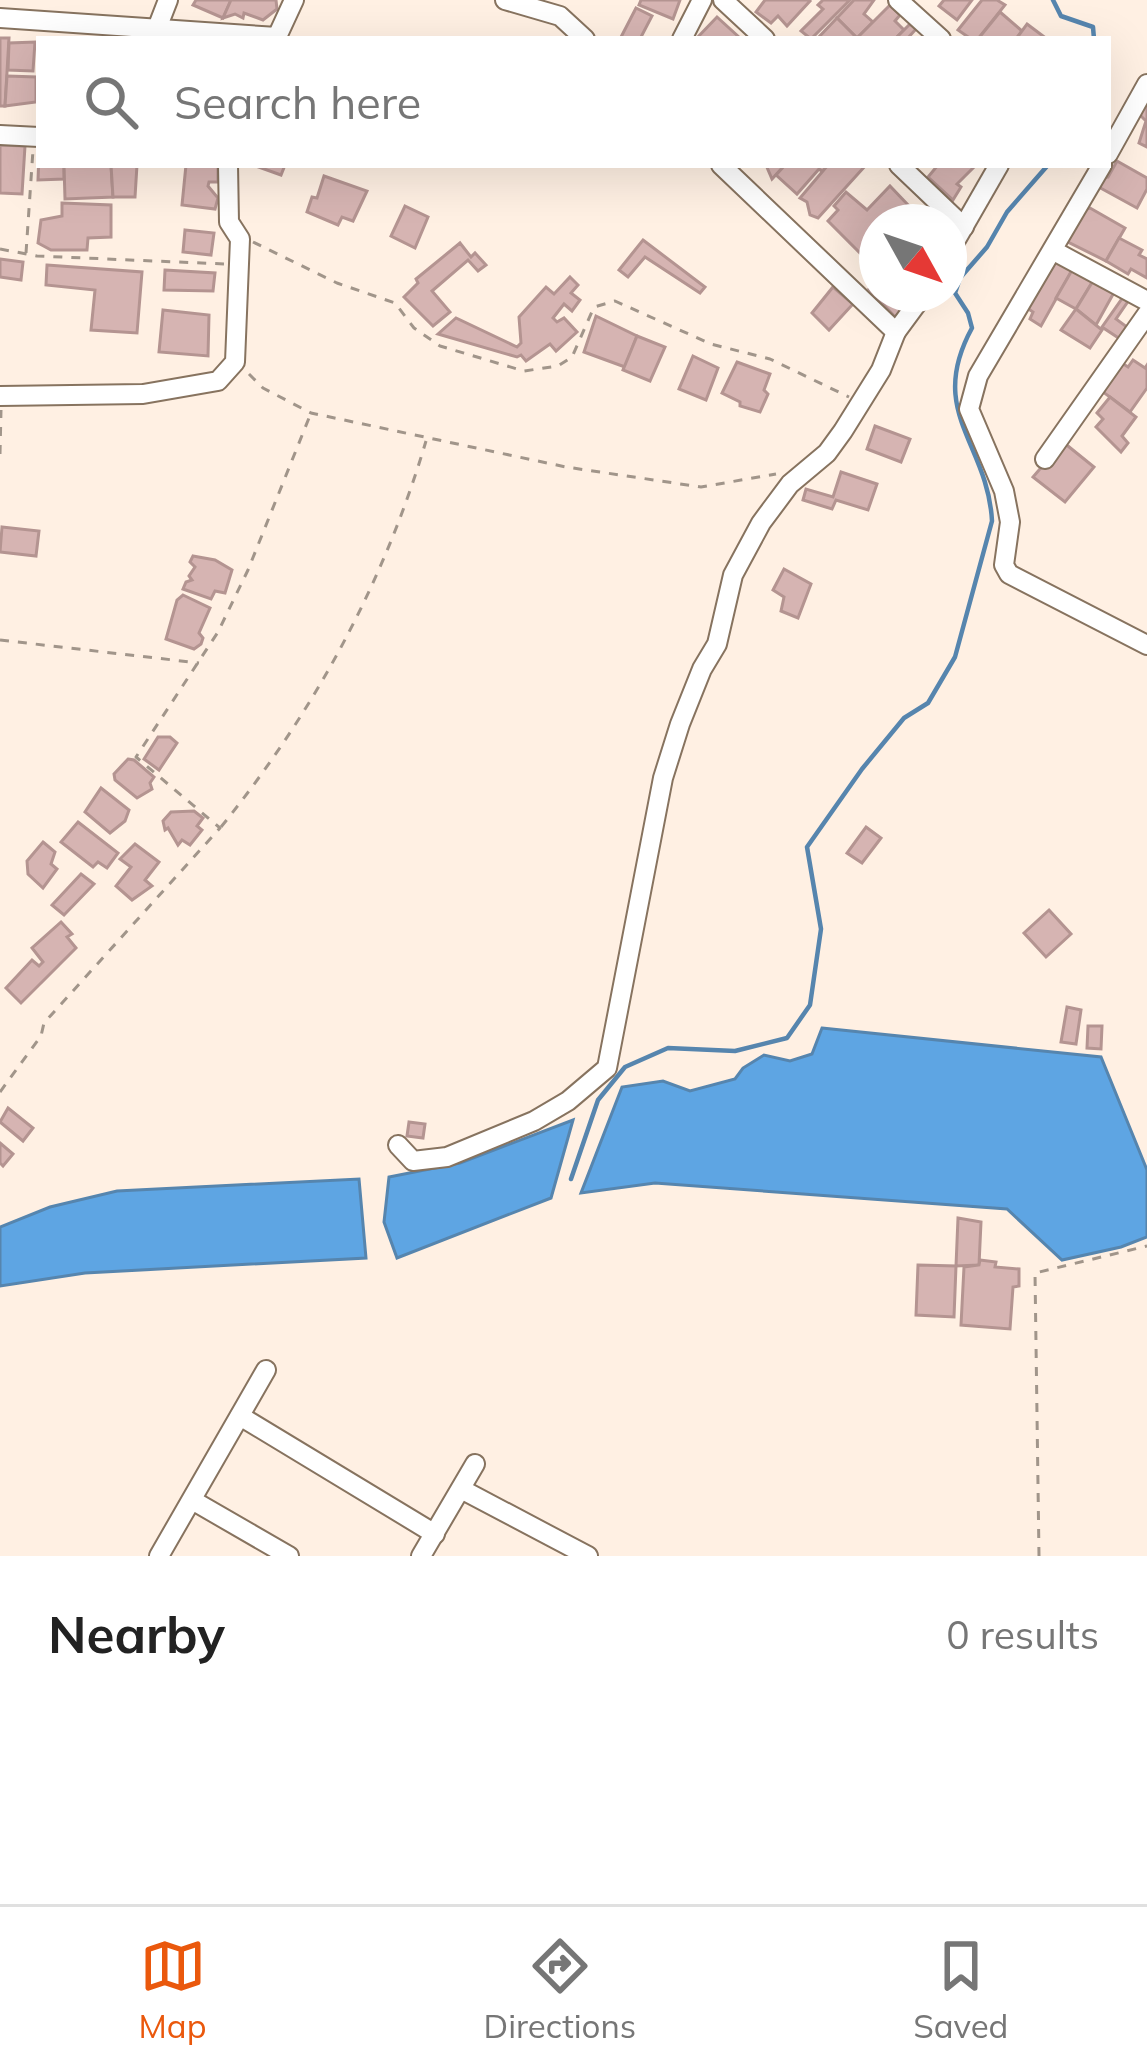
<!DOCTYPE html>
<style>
:root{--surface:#fff;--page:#f2f2f2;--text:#222;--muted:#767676;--line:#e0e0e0;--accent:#ea580c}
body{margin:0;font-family:Mulish,sans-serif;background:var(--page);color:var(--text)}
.compass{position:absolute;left:859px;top:204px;width:108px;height:108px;border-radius:50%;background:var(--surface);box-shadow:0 12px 48px #0002;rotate:130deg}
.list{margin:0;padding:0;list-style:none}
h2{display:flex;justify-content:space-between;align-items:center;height:156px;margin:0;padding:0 48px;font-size:51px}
h2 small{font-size:39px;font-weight:400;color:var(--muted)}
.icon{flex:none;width:66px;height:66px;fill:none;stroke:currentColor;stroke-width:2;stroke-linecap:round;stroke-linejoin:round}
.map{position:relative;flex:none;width:1147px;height:1556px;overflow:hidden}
.search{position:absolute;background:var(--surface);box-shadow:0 12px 48px #0002;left:36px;right:36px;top:36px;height:132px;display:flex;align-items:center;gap:30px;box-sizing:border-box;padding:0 42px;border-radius:0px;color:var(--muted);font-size:45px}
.sheet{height:348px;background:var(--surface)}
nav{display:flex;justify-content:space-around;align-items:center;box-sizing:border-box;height:168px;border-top:3px solid var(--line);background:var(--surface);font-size:33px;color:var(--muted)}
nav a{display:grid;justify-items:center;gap:6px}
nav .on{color:var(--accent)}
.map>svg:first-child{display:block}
</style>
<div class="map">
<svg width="1147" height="1556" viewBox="0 0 1147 1556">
<rect width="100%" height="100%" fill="#fff0e3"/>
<g fill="#5ea5e3" stroke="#5685ae" stroke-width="3">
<polygon points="822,1028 1101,1057 1147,1170 1147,1237 1121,1247 1062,1260 1007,1209 655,1183 581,1193 622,1087 663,1081 690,1091 735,1079 743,1068 764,1055 790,1061 812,1054"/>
<polygon points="573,1120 551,1198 397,1258 384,1222 389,1177 460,1163"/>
<polygon points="359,1179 366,1258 85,1273 0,1286 0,1227 50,1207 117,1191"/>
</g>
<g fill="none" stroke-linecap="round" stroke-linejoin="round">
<g stroke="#5685ae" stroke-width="4.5">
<polyline points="1053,0 1061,16 1093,27 1094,39"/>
<path d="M571,1179L598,1100L625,1067L668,1048L735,1051L787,1038L810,1005L821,929L807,847L862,769L904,718L928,703L955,657L992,521C988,443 926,412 972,328L968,313L955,293L960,278L987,247L1007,212L1048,165"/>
</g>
</g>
<g fill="#d6b4b2" stroke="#b49491" stroke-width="3">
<polygon points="196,0 231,0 223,18 193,5"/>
<polygon points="231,0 276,0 277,9 263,20 244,13 243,18 235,14 223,18"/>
<polygon points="641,0 680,0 673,19 639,5"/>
<polygon points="765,0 809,0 810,1 787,26 778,16 771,23 756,12"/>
<polygon points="823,0 850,0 811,39 801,31 823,9 818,5"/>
<polygon points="854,0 874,0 864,14 873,22 857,38 837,18"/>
<polygon points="944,0 972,0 957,20 939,6"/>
<polygon points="982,0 997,0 1005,5 978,39 971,39 958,30"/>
<polygon points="890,5 900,15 895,21 904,30 895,39 857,38"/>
<polygon points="636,8 652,16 640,39 620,39"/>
<polygon points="1000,12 1022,31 1016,39 978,39"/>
<polygon points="717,17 740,38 739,39 696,39"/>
<polygon points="837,18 857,38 859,39 817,39"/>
<polygon points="910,24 916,29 907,39 895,39"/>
<polygon points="1027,24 1047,39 1016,39"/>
<polygon points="0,38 9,38 5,106 0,106"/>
<polygon points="35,42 33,71 8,70 9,43"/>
<polygon points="7,76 36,77 36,102 5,106"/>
<polygon points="1147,103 1147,147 1139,143 1146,121 1138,113"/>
<polygon points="0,145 25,146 22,194 0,193"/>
<polygon points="39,155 39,165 64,165 64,179 38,180"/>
<polygon points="1117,161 1147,178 1147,189 1137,208 1095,185 1099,178 1108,177"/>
<polygon points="64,165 111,165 113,197 65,199"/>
<polygon points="111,165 137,165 135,197 113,197"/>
<polygon points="186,165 218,165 218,182 209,182 208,186 218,198 215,209 182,205"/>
<polygon points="253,165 285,165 281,175"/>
<polygon points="766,165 785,165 772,179"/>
<polygon points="785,165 828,165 823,172 819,169 797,194 776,175"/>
<polygon points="828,165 866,165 818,218 810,215 807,202 800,198"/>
<polygon points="938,165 976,165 957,184 961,187 953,200 928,177"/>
<polygon points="324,176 367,191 353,221 342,217 338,225 307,212 312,197 317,198"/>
<polygon points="890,186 910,207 896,222 877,222 877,234 860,253 828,221 838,210 834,206 846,192 867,210"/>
<polygon points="62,203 111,205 111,237 88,238 87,250 51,250 38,243 41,220 62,216"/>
<polygon points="405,206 428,217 415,248 391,236"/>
<polygon points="1090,208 1125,228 1106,261 1062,239 1077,212"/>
<polygon points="185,230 214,233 211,255 183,252"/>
<polygon points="1119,238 1142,250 1139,255 1147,259 1147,278 1131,269 1128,274 1106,261"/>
<polygon points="643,240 705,287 700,293 645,257 628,277 619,270"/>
<polygon points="460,243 471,257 475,253 486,265 478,271 468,260 432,291 450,312 433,326 404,297 418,283 416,279"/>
<polygon points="877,243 877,276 861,260"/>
<polygon points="1053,254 1075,265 1041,326 1030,319 1033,312 1024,306"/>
<polygon points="0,259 23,262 21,280 0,277"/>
<polygon points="47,265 142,272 137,333 91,330 95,290 46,285"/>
<polygon points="1075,265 1096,276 1076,309 1056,298"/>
<polygon points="165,270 215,273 213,291 164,290"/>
<polygon points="1096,276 1117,287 1096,325 1076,309"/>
<polygon points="570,277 578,285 571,293 580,300 572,311 564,304 553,318 557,322 564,318 577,332 556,351 550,344 526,361 521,355 517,357 438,334 456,318 517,347 521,343 519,317 546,287 554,294"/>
<polygon points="877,280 877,294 913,294 896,318 869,289"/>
<polygon points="833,287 853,304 829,330 812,313"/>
<polygon points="1126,293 1131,297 1116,319 1131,330 1123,341 1102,327"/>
<polygon points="1076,309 1102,330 1090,348 1061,330"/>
<polygon points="163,310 209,315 208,356 159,352"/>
<polygon points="596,316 637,336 625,367 584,352"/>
<polygon points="637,336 665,347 650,381 623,370"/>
<polygon points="693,356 718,368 706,400 679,389"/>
<polygon points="1133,360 1145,368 1147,365 1147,388 1130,412 1103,392 1122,363 1128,367"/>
<polygon points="737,362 770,374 764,390 768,394 760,412 740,406 740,402 722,393"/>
<polygon points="1110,397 1136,417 1122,436 1128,443 1121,452 1096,427 1103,419 1097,413"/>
<polygon points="875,426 910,439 901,462 867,449"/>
<polygon points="1063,442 1094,467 1065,502 1033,477"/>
<polygon points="841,472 877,484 868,510 836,500 832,509 803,500 806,489 833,497"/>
<polygon points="2,527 39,531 36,556 0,552"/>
<polygon points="193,556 215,560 232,570 225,593 215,591 211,599 183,589 186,582 192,580 189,576 195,567 190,562"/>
<polygon points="784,569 811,584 798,618 781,611 784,597 773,590"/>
<polygon points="183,595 210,608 199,633 203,638 201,644 194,649 166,639 177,600"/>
<polygon points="158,737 170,737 177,743 159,770 144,759"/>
<polygon points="128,759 134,760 154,777 150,783 152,789 137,798 115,780 114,774"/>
<polygon points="101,788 129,810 125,821 110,833 85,812"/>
<polygon points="194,811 203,818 197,826 202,830 190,845 182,840 178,845 168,828 165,830 163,821 171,812"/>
<polygon points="78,822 118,853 107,868 98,862 93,867 61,842"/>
<polygon points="866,827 881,838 862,863 847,853"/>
<polygon points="43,842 55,852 51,864 57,869 43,888 28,874 27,861"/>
<polygon points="135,844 159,862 145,880 152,886 132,900 116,886 131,867 120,859"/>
<polygon points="81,874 94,884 64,915 52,905"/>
<polygon points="1049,910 1071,934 1046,957 1024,933"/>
<polygon points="61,922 72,934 67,937 76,948 21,1003 6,988 32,960 39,966 43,962 32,948"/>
<polygon points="1067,1007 1081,1010 1076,1044 1061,1042"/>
<polygon points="1088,1026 1102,1026 1101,1049 1087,1048"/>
<polygon points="8,1108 33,1128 23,1141 0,1122"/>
<polygon points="409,1122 425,1124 423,1138 407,1136"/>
<polygon points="0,1143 13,1154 3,1166 0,1163"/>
<polygon points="958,1218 981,1222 979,1265 956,1266"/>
<polygon points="980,1260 996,1262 995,1267 1019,1269 1019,1286 1013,1287 1010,1329 961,1325 964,1267 979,1265"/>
<polygon points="918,1265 956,1266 954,1317 916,1315"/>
</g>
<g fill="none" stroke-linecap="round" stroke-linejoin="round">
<g stroke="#87735f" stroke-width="22">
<g id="minor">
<polyline points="505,0 560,16 585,39"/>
<polyline points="723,0 765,39"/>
<polyline points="898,0 941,39"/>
<polyline points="0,18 277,37"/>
<polyline points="156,31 168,0"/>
<polyline points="276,39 294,0"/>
<polyline points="682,39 702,0"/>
<polyline points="0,135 39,137"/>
<polyline points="1108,154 1147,84"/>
<polyline points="721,165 896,332 924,294"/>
<polyline points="899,165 964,227"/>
<polyline points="1102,165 978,376 969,409 1004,491 1010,522 1004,565 1009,574 1147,645"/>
<polyline points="1054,251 1147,301"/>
<polyline points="949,252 999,165"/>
<polyline points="0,396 143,394 218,381 235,362 240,239 229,222 228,165"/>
<polyline points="1045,459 1147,314"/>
<polyline points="398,1145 413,1161 447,1157 534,1121 568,1101 607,1068 663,778 680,724 702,669 717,644 733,575 761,523 790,484 827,453 843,431 881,370 896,332"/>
<polyline points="240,1416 435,1534"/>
<polyline points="461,1489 588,1556"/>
<polyline points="192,1500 289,1556"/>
<polyline points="159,1556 266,1370"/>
<polyline points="421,1556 475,1464"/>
</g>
</g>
<g stroke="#a1958a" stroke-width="3" stroke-dasharray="9 9" stroke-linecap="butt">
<polyline points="253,242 337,283 395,303 414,328 440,346 524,371 558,366 572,357 594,307 615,301 711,344 770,359 849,397"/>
<polyline points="0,249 37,256 224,264"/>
<polyline points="26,253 33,150"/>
<polyline points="249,374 263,388 311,413 566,467 701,487 776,474"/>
<polyline points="0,454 1,410"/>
<polyline points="0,640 199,663"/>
<path d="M221,827C314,712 384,583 426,441"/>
<polyline points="0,1092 41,1036 44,1023 220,828 136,757 218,632 248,570 311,413"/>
<polyline points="1039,1556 1035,1273 1147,1246"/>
</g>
<use href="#minor" stroke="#fff" stroke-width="18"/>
</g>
</svg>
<svg class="compass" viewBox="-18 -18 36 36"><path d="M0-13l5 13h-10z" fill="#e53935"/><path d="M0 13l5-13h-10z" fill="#767676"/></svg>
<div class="search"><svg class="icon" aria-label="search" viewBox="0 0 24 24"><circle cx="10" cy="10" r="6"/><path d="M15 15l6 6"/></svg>Search here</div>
</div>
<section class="sheet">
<h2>Nearby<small>0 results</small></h2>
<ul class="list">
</ul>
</section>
<nav>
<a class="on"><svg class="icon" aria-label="map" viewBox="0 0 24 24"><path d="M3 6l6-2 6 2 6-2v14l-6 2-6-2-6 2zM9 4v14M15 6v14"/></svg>Map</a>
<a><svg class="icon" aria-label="directions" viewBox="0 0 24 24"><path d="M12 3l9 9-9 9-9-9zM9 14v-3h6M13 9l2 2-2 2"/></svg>Directions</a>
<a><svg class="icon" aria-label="saved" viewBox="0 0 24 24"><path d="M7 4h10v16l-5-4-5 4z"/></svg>Saved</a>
</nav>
